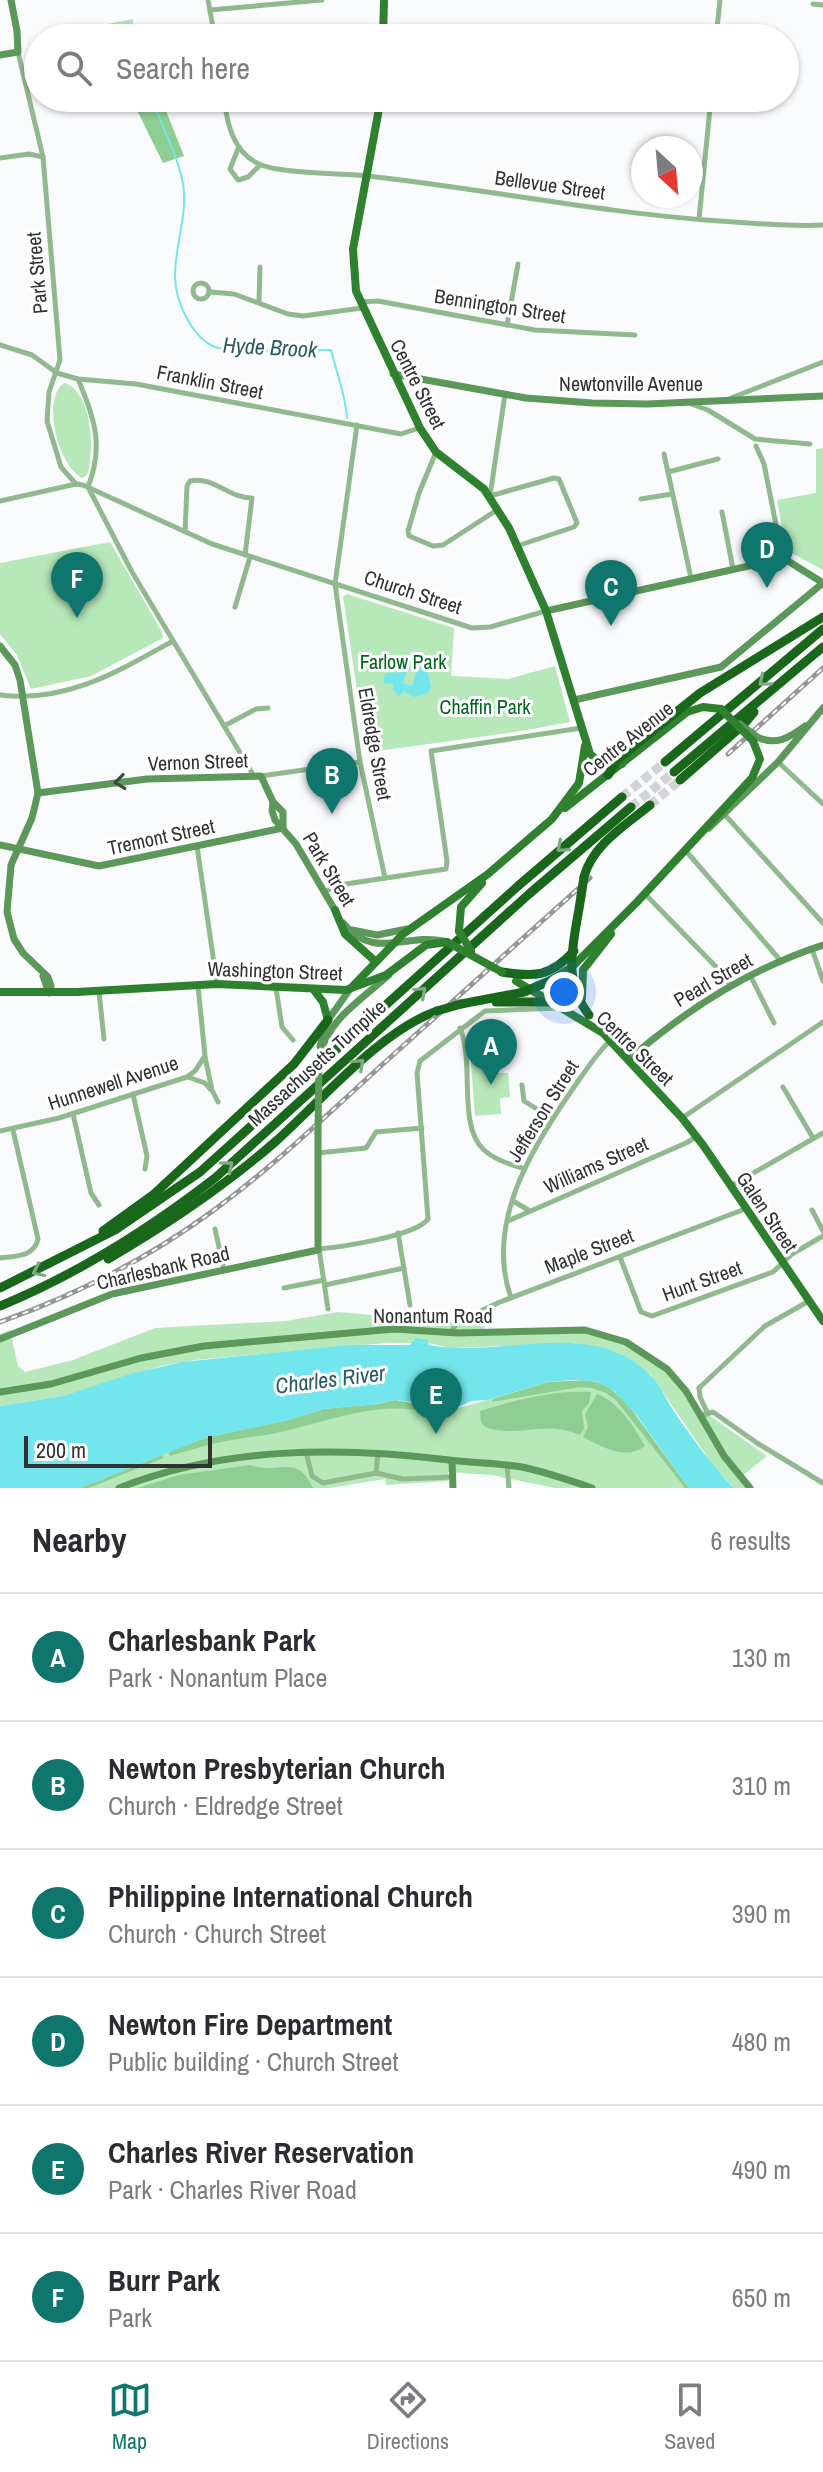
<!DOCTYPE html>
<meta charset="utf-8">
<style>
:root{--surface:#fff;--page:#f7f7f7;--text:#2b2b33;--muted:#7c7c81;--line:#e1e1e2;--accent:#0f766e}
body{margin:0;font-family:"Archivo Narrow",sans-serif;background:var(--page);color:var(--text)}
.compass{position:absolute;left:631px;top:136px;width:72px;height:72px;border-radius:50%;background:var(--surface);box-shadow:0 2px 6px #0004;rotate:154deg}
.scale{position:absolute;left:24px;bottom:20px;width:188px;box-sizing:border-box;padding-left:8px;border:4px solid #313233;border-top:0;font-size:22px;line-height:28px;white-space:nowrap;color:#313233;-webkit-text-stroke:6px #fff;paint-order:stroke}
.you{position:absolute;left:564px;top:992px;width:28px;height:28px;margin:-20px;border:6px solid #fff;border-radius:50%;background:#1a73e8;box-shadow:0 0 0 12px #1a73e833}
.badge{display:grid;place-items:center;width:52px;height:52px;border-radius:50%;background:var(--accent);color:#fff;font-size:26px;font-weight:700}
.pin{position:absolute;translate:-50% -66px;filter:drop-shadow(0 2px 4px #0008)}
.pin::after{content:'';position:absolute;top:42px;width:28px;height:24px;background:inherit;clip-path:polygon(0 0,100% 0,50% 100%)}
.list{margin:0;padding:0;list-style:none}
h2{display:flex;justify-content:space-between;align-items:center;height:104px;margin:0;padding:0 32px;font-size:34px}
h2 small{font-size:26px;font-weight:400;color:var(--muted)}
.list li{display:grid;grid-template-columns:52px 1fr auto;gap:24px;align-items:center;box-sizing:border-box;height:128px;padding:0 32px;border-top:2px solid var(--line)}
.list b{display:block;font-size:30px;white-space:nowrap}
.list p{margin:0;font-size:26px;white-space:nowrap;color:var(--muted)}
.list em{font-size:26px;font-style:normal;color:var(--muted)}
.icon{flex:none;width:44px;height:44px;fill:none;stroke:currentColor;stroke-width:2;stroke-linecap:round;stroke-linejoin:round}
.map{position:relative;flex:none;width:823px;height:1488px;overflow:hidden}
.search{position:absolute;background:var(--surface);box-shadow:0 2px 6px #0004;left:24px;right:24px;top:24px;height:88px;display:flex;align-items:center;gap:20px;box-sizing:border-box;padding:0 28px;border-radius:44px;color:var(--muted);font-size:30px}
.sheet{height:872px;background:var(--surface)}
nav{display:flex;justify-content:space-around;align-items:center;box-sizing:border-box;height:112px;border-top:2px solid var(--line);background:var(--surface);font-size:22px;color:var(--muted)}
nav a{display:grid;justify-items:center;gap:4px}
nav .on{color:var(--accent)}
.map>svg:first-child{display:block}
</style>
<div class="map">
<svg width="823" height="1488" viewBox="0 0 823 1488">
<rect width="100%" height="100%" fill="#fafbfd"/>
<g fill="#b6e8b9">
<polygon points="133,19 134,38 79,38 77,30"/>
<path d="M64,383C92,390 95,452 87,475L82,478C58,465 41,399 64,383Z"/>
<polygon points="823,448 823,570 786,550 777,500 816,493 816,449"/>
<polygon points="110,542 162,632 163,638 91,676 31,689 17,655 0,634 0,563"/>
<polygon points="347,594 454,628 451,676 508,679 555,666 570,722 516,732 371,752 366,749 343,597"/>
<polygon points="495,1061 496,1073 508,1073 510,1097 500,1098 501,1114 475,1116 471,1062"/>
<polygon points="338,1312 485,1325 482,1332 585,1330 647,1353 689,1396 686,1399 767,1456 742,1476 753,1488 734,1488 713,1465 651,1375 616,1352 575,1343 452,1348 428,1343 387,1343 195,1360 161,1366 63,1396 0,1406 0,1334 10,1330 18,1366 25,1372 73,1360 155,1328 286,1321"/>
<polygon points="607,1385 689,1488 555,1488 491,1475 448,1472 448,1481 386,1485 385,1479 329,1488 80,1488 205,1438 340,1407 438,1406 446,1409 455,1409 534,1387"/>
</g>
<g fill="#8ece93">
<polygon points="131,98 161,98 184,156 163,163"/>
<polygon points="587,1380 607,1385 629,1406 689,1488 685,1488 616,1400 606,1393 592,1388 580,1387 492,1402 493,1399 548,1382"/>
<path d="M591,1392L589,1403L582,1411L584,1428L580,1435C541,1419 521,1439 485,1427L481,1422L480,1411C516,1400 553,1390 591,1392Z"/>
<path d="M597,1394C618,1401 634,1427 645,1446C625,1461 603,1447 583,1437L588,1427L585,1414Z"/>
<path d="M395,1400L443,1408L439,1416C387,1396 331,1421 280,1432C264,1436 247,1437 231,1440C210,1444 190,1450 170,1456L168,1452L205,1438L289,1420L323,1409L376,1404Z"/>
<polygon points="162,1455 164,1458 89,1488 80,1488"/>
<path d="M250,1465C279,1476 296,1452 313,1488H138L179,1475Z"/>
</g>
<g fill="#72e6ec">
<polygon points="421,668 428,673 431,688 427,693 414,697 404,691 399,696 393,690 393,683 385,684 383,680 386,673 406,672 403,683 412,686 416,674"/>
<path d="M416,1338L428,1340L429,1345C501,1359 590,1316 649,1374C657,1381 662,1391 667,1400C681,1424 714,1468 734,1488H689L637,1416L614,1391L597,1382L575,1380L548,1382L488,1400L472,1401L451,1410L430,1404L395,1400L370,1405L323,1409L289,1420L205,1438L80,1488H0V1406L63,1396L130,1374L182,1362L351,1345H410Z"/>
</g>
<g fill="none" stroke-linecap="round" stroke-linejoin="round">
<g stroke="#72e6ec" stroke-width="2">
<polyline points="149,38 151,34"/>
<path d="M152,98C161,126 178,155 183,184C188,214 175,245 175,276C175,300 191,337 215,347C231,353 309,350 331,350C337,375 345,391 347,418"/>
</g>
<g stroke="#d2d3d5" stroke-width="9" stroke-dasharray="9 4.5" stroke-linecap="butt">
<polyline points="622,797 665,762"/>
<polyline points="650,805 680,780"/>
<polyline points="631,807 674,772"/>
</g>
<g stroke="#91b98e" stroke-width="5">
<polyline points="208,0 215,38"/>
<polyline points="813,4 823,5"/>
<polyline points="210,10 322,0"/>
<polyline points="716,38 720,0"/>
<polyline points="18,52 43,157 60,360 49,392 47,421 61,467 76,484"/>
<path d="M224,98C227,124 233,152 259,164C281,174 342,173 368,176C485,189 602,213 719,221C754,223 789,227 823,225"/>
<polyline points="381,106 434,98"/>
<polyline points="238,149 230,169 238,180 248,177 260,165"/>
<polyline points="0,158 29,154 43,157"/>
<polyline points="699,219 711,98"/>
<circle cx="201" cy="291" r="8"/>
<polyline points="211,292 234,294 288,314 303,316 362,308"/>
<polyline points="259,301 260,267"/>
<polyline points="360,302 378,301 535,330 635,335"/>
<polyline points="507,325 518,264"/>
<polyline points="0,345 32,355 57,373 78,379 136,384 401,434 419,428"/>
<path d="M78,379C95,419 104,446 88,487L132,572L254,776"/>
<polyline points="505,394 490,496 554,478 559,479 577,523 574,527 517,546"/>
<polyline points="731,398 823,362"/>
<polyline points="691,404 708,410 755,439 810,444"/>
<polyline points="357,425 335,584 360,762 385,878"/>
<polyline points="756,446 764,464 783,560"/>
<polyline points="436,452 419,493 408,531 409,536 433,546 443,545 497,510"/>
<polyline points="664,454 691,578"/>
<polyline points="668,472 718,459"/>
<polyline points="641,499 672,494"/>
<polyline points="0,501 76,484 83,485 212,544 472,628 490,627 546,611"/>
<polyline points="722,512 733,569"/>
<path d="M185,532L187,486L190,481C214,476 228,498 252,498L245,555"/>
<polyline points="235,607 250,557"/>
<path d="M0,695C66,703 117,672 173,641"/>
<polyline points="224,726 256,709 268,708"/>
<polyline points="778,762 823,804"/>
<polyline points="261,776 360,762"/>
<polyline points="725,815 823,923"/>
<polyline points="197,846 217,984"/>
<polyline points="686,851 780,960"/>
<polyline points="324,892 339,885 446,869 447,861 431,751 581,728"/>
<polyline points="645,894 723,974 731,986"/>
<polyline points="812,949 823,981"/>
<polyline points="750,975 774,1023"/>
<polyline points="276,988 282,1027 293,1040"/>
<polyline points="99,992 104,1039"/>
<path d="M460,1028C475,1062 457,1126 484,1150C495,1160 510,1164 524,1169"/>
<polyline points="205,1057 212,1090 218,1102"/>
<polyline points="188,1077 205,1083 210,1089"/>
<polyline points="522,1085 524,1101 553,1119"/>
<polyline points="783,1087 813,1138"/>
<polyline points="133,1094 147,1156 145,1169"/>
<polyline points="73,1114 91,1193 99,1205"/>
<polyline points="682,1118 823,1022"/>
<polyline points="0,1131 59,1118 187,1077 195,1071 205,1056 198,986"/>
<polyline points="318,1153 366,1148 376,1132 422,1128"/>
<polyline points="731,1186 823,1133"/>
<polyline points="513,1201 530,1211"/>
<polyline points="812,1210 823,1231"/>
<polyline points="508,1221 686,1143 696,1137"/>
<polyline points="215,1229 224,1270"/>
<polyline points="398,1233 410,1305"/>
<polyline points="620,1257 641,1312 652,1316 773,1272 792,1254 823,1236"/>
<path d="M0,1258C16,1256 34,1257 38,1239L13,1130"/>
<polyline points="325,1285 404,1268"/>
<polyline points="284,1288 324,1280"/>
<path d="M511,1298C485,1224 531,1149 572,1090C584,1073 595,1055 610,1041"/>
<path d="M328,1309L319,1249C341,1247 416,1236 428,1219L417,1073L420,1061L485,1011L559,1008"/>
<polyline points="450,1333 459,1321 500,1302 745,1209"/>
<polyline points="699,1388 765,1326 809,1301"/>
<polyline points="699,1388 700,1397 707,1412"/>
<polyline points="700,1416 713,1412 757,1443 823,1483"/>
<polyline points="306,1452 312,1476 323,1483 376,1473 403,1479 452,1477"/>
<polyline points="507,1465 509,1488"/>
<polyline points="376,1473 378,1453"/>
</g>
<g stroke="#5b9859" stroke-width="7">
<polyline points="0,55 18,52 17,31 11,0"/>
<polyline points="393,374 526,398 592,403 647,404 823,396"/>
<polyline points="546,611 776,560 788,561 823,583"/>
<polyline points="0,646 15,665 20,680 38,793 32,818 11,865 7,912 14,939 23,953 48,977 51,986 49,993 43,976"/>
<polyline points="574,700 721,667 823,583"/>
<path d="M757,737C776,746 789,738 805,726"/>
<polyline points="38,793 147,779 261,776 273,802 283,812 283,828"/>
<polyline points="273,802 272,811 275,820 296,844 336,912"/>
<polyline points="709,828 778,762 823,708"/>
<polyline points="0,845 99,866 283,828"/>
<path d="M343,923C374,961 405,933 443,941"/>
<polyline points="352,930 377,935 407,929"/>
<polyline points="320,1046 328,1020 350,989"/>
<path d="M319,1057C327,1020 362,999 389,975"/>
<path d="M629,1059C687,1009 749,969 823,945"/>
<polyline points="0,1339 112,1294 318,1250 318,1133"/>
<polyline points="0,1392 51,1384 141,1358 204,1346 394,1329 458,1333 585,1330 626,1342 667,1369 686,1391 724,1456 750,1488"/>
<polyline points="452,1461 453,1488"/>
<path d="M119,1488C224,1447 339,1446 449,1460C473,1463 498,1463 522,1467C546,1472 569,1480 592,1488"/>
</g>
<g stroke="#2f802f" stroke-width="8">
<polyline points="383,38 384,0"/>
<polyline points="381,98 353,249 356,291 420,428 436,452 484,489 509,528 546,611 590,754 600,762 622,764"/>
<polyline points="565,808 687,712 703,707 721,709"/>
<polyline points="335,910 345,934 375,961"/>
<polyline points="459,931 461,907 482,883"/>
<polyline points="551,980 572,967 637,902 752,778 760,759 753,741"/>
<polyline points="516,981 603,1033 682,1118 703,1145 823,1321"/>
<polyline points="351,988 403,934 488,874 552,819 579,783 585,746"/>
<polyline points="314,990 323,1002 328,1020"/>
<polyline points="0,992 77,992 217,984 346,990 386,975 426,945 447,942"/>
<polyline points="582,998 583,970 611,934"/>
</g>
<g stroke="#19671b" stroke-width="9">
<polyline points="665,762 823,629"/>
<polyline points="674,772 823,647"/>
<polyline points="608,775 618,759 700,693 823,617"/>
<polyline points="680,780 744,724 754,712"/>
<path d="M584,877C592,845 626,825 650,805"/>
<path d="M581,896C575,940 560,977 589,1015"/>
<path d="M502,972C536,977 550,977 574,951"/>
<polyline points="496,1002 553,1002"/>
<polyline points="461,1004 524,992 554,979"/>
<polyline points="103,1231 153,1195 294,1064 328,1020"/>
<path d="M108,1259C168,1224 223,1187 275,1142C321,1101 380,1031 437,1011"/>
<polyline points="0,1288 115,1230 200,1172 518,886 622,797"/>
<path d="M0,1306C78,1274 149,1229 215,1178L529,894L631,807"/>
</g>
<g stroke="#959697" stroke-width="5">
<g id="rail">
<polyline points="728,754 823,668"/>
<path d="M0,1322C76,1295 149,1258 214,1210C274,1166 328,1114 383,1064C452,1002 521,940 590,878"/>
</g>
</g>
<use href="#rail" stroke="#fff" stroke-width="2" stroke-dasharray="6" stroke-linecap="butt"/>
<g stroke="#5b9859" stroke-width="7">
<polyline points="740,724 757,737"/>
<polyline points="318,1133 319,1057"/>
</g>
<g stroke="#2f802f" stroke-width="8">
<polyline points="721,709 753,741"/>
<polyline points="459,931 471,951"/>
<polyline points="447,942 502,972"/>
</g>
<g stroke="#19671b" stroke-width="9">
<polyline points="581,896 584,877"/>
<polyline points="437,1011 461,1004"/>
</g>
</g>
<defs><path id="oneway-chevron" d="M-2-3.5L2.5 0L-2 3.5" fill="none" stroke-width="1.6" stroke-linecap="round" stroke-linejoin="round" transform="scale(2)"/></defs>
<g stroke="#80ab82">
<use href="#oneway-chevron" transform="translate(764 681) rotate(140)"/>
<use href="#oneway-chevron" transform="translate(562 847) rotate(139)"/>
<use href="#oneway-chevron" transform="translate(421 992) rotate(-42)"/>
<use href="#oneway-chevron" transform="translate(359 1064) rotate(-42)"/>
<use href="#oneway-chevron" transform="translate(228 1166) rotate(-40)"/>
<use href="#oneway-chevron" transform="translate(38 1271) rotate(154)"/>
</g>
<use stroke="#3c4c3c" href="#oneway-chevron" transform="translate(120 782) rotate(173)"/>
<g text-anchor="middle" stroke-width="6" stroke-linejoin="round" paint-order="stroke">
<g font-size="20" fill="#313233" stroke="#fff">
<text transform="translate(550 185) rotate(8)" y="7">Bellevue Street</text>
<text transform="translate(37 273) rotate(-95)" y="7">Park Street</text>
<text transform="translate(500 306) rotate(9)" y="7">Bennington Street</text>
<text transform="translate(210 382) rotate(11)" y="7">Franklin Street</text>
<text transform="translate(418 384) rotate(63)" y="7">Centre Street</text>
<text x="631" y="391">Newtonville Avenue</text>
<text transform="translate(413 592) rotate(18)" y="7">Church Street</text>
<text transform="translate(628 739) rotate(-38)" y="7">Centre Avenue</text>
<text transform="translate(375 744) rotate(80)" y="7">Eldredge Street</text>
<text transform="translate(198 762) rotate(-2)" y="7">Vernon Street</text>
<text transform="translate(161 837) rotate(-12)" y="7">Tremont Street</text>
<text transform="translate(329 869) rotate(59)" y="7">Park Street</text>
<text transform="translate(275 971) rotate(2)" y="7">Washington Street</text>
<text transform="translate(713 980) rotate(-30)" y="7">Pearl Street</text>
<text transform="translate(635 1048) rotate(44)" y="7">Centre Street</text>
<text transform="translate(317 1063) rotate(-42)" y="7">Massachusetts Turnpike</text>
<text transform="translate(113 1083) rotate(-18)" y="7">Hunnewell Avenue</text>
<text transform="translate(543 1111) rotate(-58)" y="7">Jefferson Street</text>
<text transform="translate(596 1165) rotate(-24)" y="7">Williams Street</text>
<text transform="translate(767 1212) rotate(56)" y="7">Galen Street</text>
<text transform="translate(589 1251) rotate(-21)" y="7">Maple Street</text>
<text transform="translate(163 1268) rotate(-13)" y="7">Charlesbank Road</text>
<text transform="translate(702 1281) rotate(-20)" y="7">Hunt Street</text>
<text x="433" y="1323">Nonantum Road</text>
</g>
<g font-size="20" fill="#00661e" stroke="#fff">
<text x="403" y="669">Farlow Park</text>
<text x="485" y="714">Chaffin Park</text>
</g>
<g font-size="22" font-style="italic" fill="#295c5f" stroke="#fff">
<text transform="translate(270 347) rotate(3)" y="8">Hyde Brook</text>
<text transform="translate(330 1379) rotate(-7)" y="8">Charles River</text>
</g>
</g>
</svg>
<svg class="compass" viewBox="-18 -18 36 36"><path d="M0-13l5 13h-10z" fill="#e53935"/><path d="M0 13l5-13h-10z" fill="#7c7c81"/></svg>
<div class="scale">200 m</div>
<div class="you"></div>
<div class="pin badge" style="left:491px;top:1085px">A</div>
<div class="pin badge" style="left:332px;top:814px">B</div>
<div class="pin badge" style="left:611px;top:626px">C</div>
<div class="pin badge" style="left:767px;top:588px">D</div>
<div class="pin badge" style="left:436px;top:1434px">E</div>
<div class="pin badge" style="left:77px;top:618px">F</div>
<div class="search"><svg class="icon" aria-label="search" viewBox="0 0 24 24"><circle cx="10" cy="10" r="6"/><path d="M15 15l6 6"/></svg>Search here</div>
</div>
<section class="sheet">
<h2>Nearby<small>6 results</small></h2>
<ul class="list">
<li><span class="badge">A</span><div><b>Charlesbank Park</b><p>Park · Nonantum Place</p></div><em>130 m</em></li>
<li><span class="badge">B</span><div><b>Newton Presbyterian Church</b><p>Church · Eldredge Street</p></div><em>310 m</em></li>
<li><span class="badge">C</span><div><b>Philippine International Church</b><p>Church · Church Street</p></div><em>390 m</em></li>
<li><span class="badge">D</span><div><b>Newton Fire Department</b><p>Public building · Church Street</p></div><em>480 m</em></li>
<li><span class="badge">E</span><div><b>Charles River Reservation</b><p>Park · Charles River Road</p></div><em>490 m</em></li>
<li><span class="badge">F</span><div><b>Burr Park</b><p>Park</p></div><em>650 m</em></li>
</ul>
</section>
<nav>
<a class="on"><svg class="icon" aria-label="map" viewBox="0 0 24 24"><path d="M3 6l6-2 6 2 6-2v14l-6 2-6-2-6 2zM9 4v14M15 6v14"/></svg>Map</a>
<a><svg class="icon" aria-label="directions" viewBox="0 0 24 24"><path d="M12 3l9 9-9 9-9-9zM9 14v-3h6M13 9l2 2-2 2"/></svg>Directions</a>
<a><svg class="icon" aria-label="saved" viewBox="0 0 24 24"><path d="M7 4h10v16l-5-4-5 4z"/></svg>Saved</a>
</nav>
